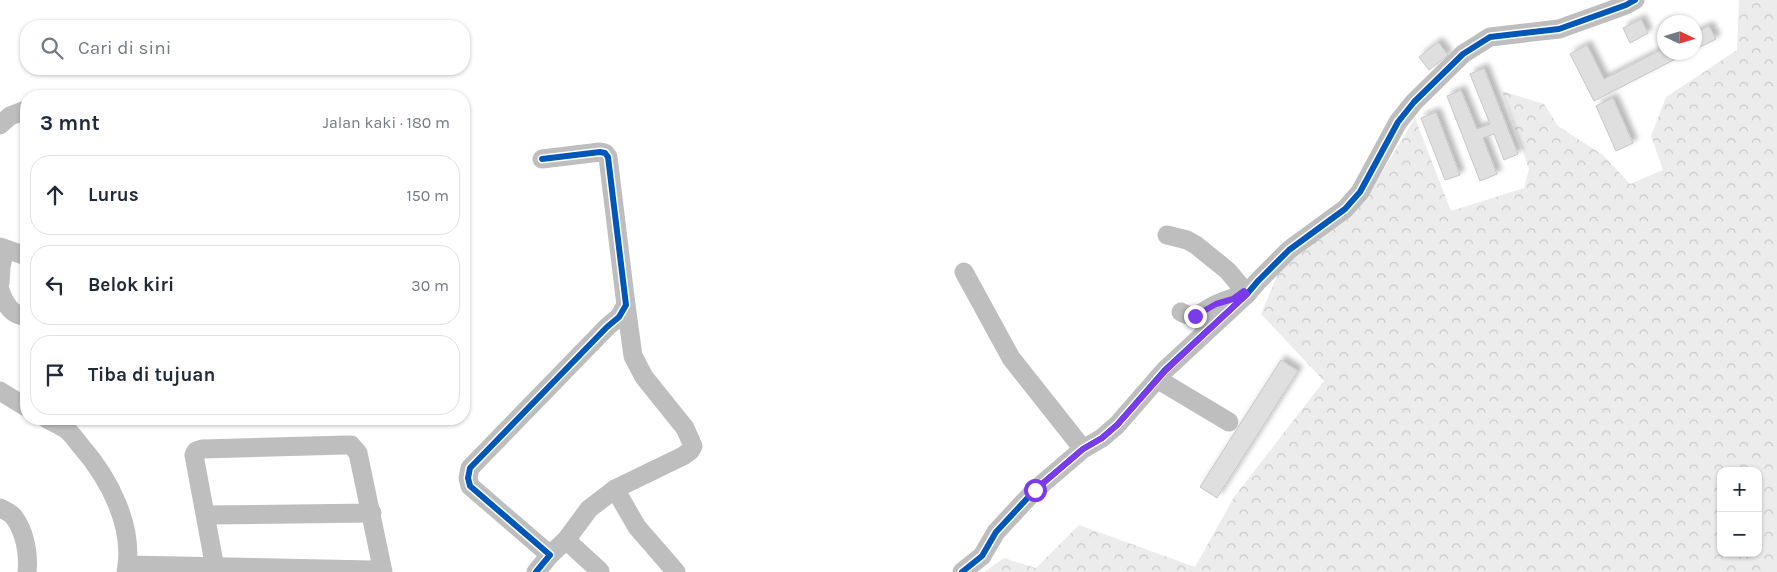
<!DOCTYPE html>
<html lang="id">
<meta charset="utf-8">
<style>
:root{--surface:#fff;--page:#f2f2f3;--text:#1f2937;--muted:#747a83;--line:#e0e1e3}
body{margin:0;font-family:Karla,sans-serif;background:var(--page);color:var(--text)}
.controls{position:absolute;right:15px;bottom:15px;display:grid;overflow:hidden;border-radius:10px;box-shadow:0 1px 4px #0004}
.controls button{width:45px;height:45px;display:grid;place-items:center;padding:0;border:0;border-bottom:1px solid var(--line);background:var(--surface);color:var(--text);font:25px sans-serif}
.compass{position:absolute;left:1657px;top:15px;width:45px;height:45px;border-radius:50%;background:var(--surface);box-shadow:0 1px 4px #0004;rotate:94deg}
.stop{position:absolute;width:15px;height:15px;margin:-11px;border:4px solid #7c3aed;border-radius:50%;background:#fff}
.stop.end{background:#7c3aed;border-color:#fff;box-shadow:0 1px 5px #0008}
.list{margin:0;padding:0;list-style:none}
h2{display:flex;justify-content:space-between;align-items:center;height:65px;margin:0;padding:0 20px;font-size:21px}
h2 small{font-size:16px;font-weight:400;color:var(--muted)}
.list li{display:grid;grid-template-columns:32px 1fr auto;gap:15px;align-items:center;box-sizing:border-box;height:80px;margin:0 10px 10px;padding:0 10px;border:1px solid var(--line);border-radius:20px}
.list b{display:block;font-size:19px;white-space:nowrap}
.list em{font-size:16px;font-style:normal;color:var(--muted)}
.icon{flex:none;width:28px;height:28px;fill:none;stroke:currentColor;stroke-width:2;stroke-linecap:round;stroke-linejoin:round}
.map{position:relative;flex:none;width:1777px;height:572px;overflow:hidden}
.search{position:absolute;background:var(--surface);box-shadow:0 1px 4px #0004;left:20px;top:20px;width:450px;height:55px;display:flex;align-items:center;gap:12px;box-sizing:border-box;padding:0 18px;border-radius:20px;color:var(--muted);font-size:19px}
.panel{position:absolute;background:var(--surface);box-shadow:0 1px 4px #0004;left:20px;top:90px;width:450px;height:335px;border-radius:20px}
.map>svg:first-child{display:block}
</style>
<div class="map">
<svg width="1777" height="572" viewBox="0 0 1777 572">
<defs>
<pattern id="forest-crowns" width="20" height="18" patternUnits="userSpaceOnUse" patternTransform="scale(1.25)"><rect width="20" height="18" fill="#ececec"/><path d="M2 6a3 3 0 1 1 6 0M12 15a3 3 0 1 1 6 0" fill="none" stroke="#c9c9c9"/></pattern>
<filter id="shadow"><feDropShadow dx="4.5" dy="-4.5" stdDeviation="2.5" flood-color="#0004"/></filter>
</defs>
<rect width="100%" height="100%" fill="#fff"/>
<path fill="url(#forest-crowns)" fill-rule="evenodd" d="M1739,0H1777V572H984L1004,558L1036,568L1079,525L1195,567L1234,497L1324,381L1261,314L1280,269L1328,232L1368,195L1415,118L1451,211L1524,188L1529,169L1502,91L1544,104L1558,126L1603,155L1630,184L1663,170L1651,136L1666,97L1737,50ZM1721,471H1758V553H1721Z"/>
<g fill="#dfdfdf" stroke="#c7c7c7" filter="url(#shadow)">
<polygon points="1641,19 1648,33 1630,43 1623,28"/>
<polygon points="1709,26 1716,39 1694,50 1694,33"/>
<polygon points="1438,42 1448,55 1429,70 1419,57"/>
<polygon points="1587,45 1604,79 1664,48 1664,52 1689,52 1594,101 1570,54"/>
<polygon points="1484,68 1518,154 1504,160 1494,134 1483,138 1497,174 1480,181 1447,96 1461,90 1477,129 1490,124 1470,74"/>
<polygon points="1613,98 1633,143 1616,151 1596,106"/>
<polygon points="1436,112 1460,175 1445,180 1421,118"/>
<polygon points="1281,360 1298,371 1217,498 1200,487"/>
</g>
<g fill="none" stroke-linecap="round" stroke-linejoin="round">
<g stroke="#bebebe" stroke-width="19">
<polyline points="0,125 10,116 26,110"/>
<polyline points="1167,235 1187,240 1196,245 1228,271 1247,294"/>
<polyline points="0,247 26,256"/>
<polyline points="964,272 1011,358 1083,449"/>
<polyline points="0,283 1,267 5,249"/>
<path d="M0,290C4,302 11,316 26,316"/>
<path d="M1181,312C1197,321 1203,310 1217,304C1225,300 1232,299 1239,295"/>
<polyline points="1157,379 1229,422"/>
<polyline points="0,391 26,407"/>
<path d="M47,419C54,423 61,426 67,430C72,434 76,440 80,445C109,478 135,527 126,572"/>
<polyline points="615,489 637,527 676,572"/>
<path d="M0,508C4,510 11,513 14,517C25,532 29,554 27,572"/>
<polyline points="206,515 372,513"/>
<polyline points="566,540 600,571"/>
<polyline points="550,555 566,540 589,509 615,489 683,456 690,451 693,446 685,428 644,377 633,356 626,305"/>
<polyline points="128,565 372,570 377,572"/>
<polyline points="214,572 215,568 194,455 196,451 202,449 346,445 351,445 358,453 383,572"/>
<polyline points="536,572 550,555 470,486 468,478 470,468 607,327 619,317 626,305 608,157 605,153 600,152 542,159"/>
<polyline points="962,572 982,556 996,532 1035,490 1083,449 1102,438 1117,425 1165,370 1247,294 1258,281 1289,250 1345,209 1360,192 1398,122 1414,102 1463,54 1490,37 1559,29 1626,5 1635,0"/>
</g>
<g stroke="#fff" stroke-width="9">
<g id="cycleway">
<polyline points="536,572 550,555 470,486 468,478 470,468 607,327 619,317 626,305 608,157 605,153 600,152 542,159"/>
<polyline points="962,572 982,556 996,532 1035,490 1083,449 1102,438 1117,425 1165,370 1247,294 1258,281 1289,250 1345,209 1360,192 1398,122 1414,102 1463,54 1490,37 1559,29 1626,5 1635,0"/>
</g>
</g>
<use href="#cycleway" stroke="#0057b8" stroke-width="6"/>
</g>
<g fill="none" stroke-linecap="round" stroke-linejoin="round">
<polyline stroke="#7c3aed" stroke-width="6" points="1035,490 1083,449 1102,438 1117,425 1166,370 1247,294 1244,291 1233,299 1216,304 1195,316"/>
</g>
</svg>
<div class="controls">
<button>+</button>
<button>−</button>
</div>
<svg class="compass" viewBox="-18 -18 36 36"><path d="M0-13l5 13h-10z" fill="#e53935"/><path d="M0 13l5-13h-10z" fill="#747a83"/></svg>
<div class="stop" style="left:1035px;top:490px"></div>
<div class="stop end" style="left:1195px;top:316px"></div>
<div class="search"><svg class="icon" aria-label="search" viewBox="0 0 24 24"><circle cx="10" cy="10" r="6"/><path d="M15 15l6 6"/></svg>Cari di sini</div>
<section class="panel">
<h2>3 mnt<small>Jalan kaki · 180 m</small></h2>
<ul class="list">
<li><svg class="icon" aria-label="ahead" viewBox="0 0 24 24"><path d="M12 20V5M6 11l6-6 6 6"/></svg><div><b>Lurus</b></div><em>150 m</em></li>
<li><svg class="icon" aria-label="left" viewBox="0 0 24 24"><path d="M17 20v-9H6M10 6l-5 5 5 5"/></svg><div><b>Belok kiri</b></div><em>30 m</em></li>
<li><svg class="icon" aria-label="arrive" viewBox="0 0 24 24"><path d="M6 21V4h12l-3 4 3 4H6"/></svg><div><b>Tiba di tujuan</b></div></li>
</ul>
</section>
</div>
